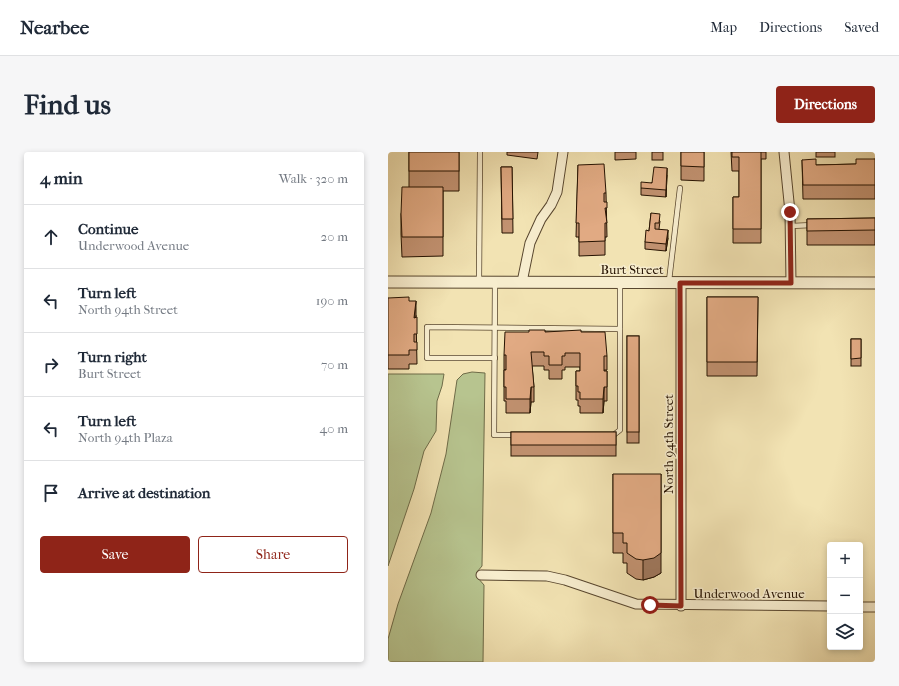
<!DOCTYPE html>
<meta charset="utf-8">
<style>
:root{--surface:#fff;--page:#f6f6f7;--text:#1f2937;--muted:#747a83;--line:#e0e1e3;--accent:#8f2418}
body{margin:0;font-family:"IM FELL French Canon",serif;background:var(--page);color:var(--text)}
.controls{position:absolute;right:12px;bottom:12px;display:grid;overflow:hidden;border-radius:4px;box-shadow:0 2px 6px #0003}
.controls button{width:36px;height:36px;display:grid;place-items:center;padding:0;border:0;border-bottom:1px solid var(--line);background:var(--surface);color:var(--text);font:20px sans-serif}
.stop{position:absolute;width:12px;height:12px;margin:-9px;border:3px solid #8f2418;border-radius:50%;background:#fff}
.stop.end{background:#8f2418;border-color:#fff;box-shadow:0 1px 4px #0008}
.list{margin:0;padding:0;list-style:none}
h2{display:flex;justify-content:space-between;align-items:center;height:52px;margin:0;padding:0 16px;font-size:17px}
h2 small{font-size:13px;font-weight:400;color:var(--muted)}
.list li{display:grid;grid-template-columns:26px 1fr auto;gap:12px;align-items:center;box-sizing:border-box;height:64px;padding:0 16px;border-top:1px solid var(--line)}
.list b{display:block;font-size:15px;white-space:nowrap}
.list p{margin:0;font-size:13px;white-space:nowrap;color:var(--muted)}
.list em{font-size:13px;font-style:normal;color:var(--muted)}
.actions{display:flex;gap:8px;padding:12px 16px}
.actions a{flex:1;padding:9px 0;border:1px solid var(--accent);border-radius:4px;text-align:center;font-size:14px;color:var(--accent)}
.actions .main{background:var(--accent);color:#fff}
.icon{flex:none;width:22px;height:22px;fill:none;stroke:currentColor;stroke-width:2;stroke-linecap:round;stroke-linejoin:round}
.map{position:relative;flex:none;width:487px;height:510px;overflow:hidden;border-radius:4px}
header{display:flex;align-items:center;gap:24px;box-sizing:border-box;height:56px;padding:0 20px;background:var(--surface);border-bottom:1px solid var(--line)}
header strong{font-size:19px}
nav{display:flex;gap:22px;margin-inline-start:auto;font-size:14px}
.intro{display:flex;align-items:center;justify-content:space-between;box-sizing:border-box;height:96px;padding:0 24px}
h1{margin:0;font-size:28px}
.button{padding:10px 18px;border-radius:4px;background:var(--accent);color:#fff;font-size:14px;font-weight:700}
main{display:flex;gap:24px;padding:0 24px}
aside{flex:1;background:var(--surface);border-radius:4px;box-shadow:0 2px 6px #0003}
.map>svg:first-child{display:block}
</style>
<header>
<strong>Nearbee</strong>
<nav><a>Map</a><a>Directions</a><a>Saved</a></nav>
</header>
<div class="intro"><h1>Find us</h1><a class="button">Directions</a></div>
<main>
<aside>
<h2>4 min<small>Walk · 320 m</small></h2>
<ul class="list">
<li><svg class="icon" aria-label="ahead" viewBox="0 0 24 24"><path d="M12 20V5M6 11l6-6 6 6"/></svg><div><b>Continue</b><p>Underwood Avenue</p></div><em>20 m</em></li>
<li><svg class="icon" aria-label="left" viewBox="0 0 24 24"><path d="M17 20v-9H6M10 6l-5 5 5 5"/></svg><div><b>Turn left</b><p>North 94th Street</p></div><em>190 m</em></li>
<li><svg class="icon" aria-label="right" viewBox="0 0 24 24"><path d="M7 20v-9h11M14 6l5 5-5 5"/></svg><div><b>Turn right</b><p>Burt Street</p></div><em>70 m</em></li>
<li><svg class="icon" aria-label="left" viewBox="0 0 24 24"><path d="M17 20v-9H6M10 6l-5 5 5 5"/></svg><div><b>Turn left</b><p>North 94th Plaza</p></div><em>40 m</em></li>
<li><svg class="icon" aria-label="arrive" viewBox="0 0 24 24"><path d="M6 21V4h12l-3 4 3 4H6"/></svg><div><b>Arrive at destination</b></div></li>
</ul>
<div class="actions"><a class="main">Save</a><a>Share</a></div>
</aside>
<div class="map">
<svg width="487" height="510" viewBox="0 0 487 510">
<rect width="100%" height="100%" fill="#f2e3b3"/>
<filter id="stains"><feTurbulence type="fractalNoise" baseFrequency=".005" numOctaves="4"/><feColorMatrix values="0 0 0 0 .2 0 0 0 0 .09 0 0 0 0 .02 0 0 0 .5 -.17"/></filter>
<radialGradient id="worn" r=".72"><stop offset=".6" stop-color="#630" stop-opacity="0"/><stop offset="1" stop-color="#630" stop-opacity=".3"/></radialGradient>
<g fill="#b7c48f" stroke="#6e6b48">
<polygon points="84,220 97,221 94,414 89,420 89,425 96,433 95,510 0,510 0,487 10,452 43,361 58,302 69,228 75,222"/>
<polygon points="0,222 56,222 54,234 49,249 48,279 36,299 26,337 0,414"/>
</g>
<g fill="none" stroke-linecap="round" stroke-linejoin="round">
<g stroke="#58462e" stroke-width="6">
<g id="service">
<polyline points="403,74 425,73"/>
<polyline points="281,129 292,36"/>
<polyline points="91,130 92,0"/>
<polyline points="107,130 106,283 128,283"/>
<polyline points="107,206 39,206 39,175 232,177"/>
<polyline points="223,285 232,278 232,131"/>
</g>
</g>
<g stroke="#58462e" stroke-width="11">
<g id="minor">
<polyline points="396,0 402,60 403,131"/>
<polyline points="134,130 142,91 153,67 163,53 169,40 175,0"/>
<polyline points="293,131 293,454"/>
<polyline points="93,423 159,424 177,428 248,452 442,454"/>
<polyline points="472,455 487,455"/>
</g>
</g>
<g stroke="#58462e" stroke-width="13">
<polyline id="tertiary" points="0,130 487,131"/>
</g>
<use href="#service" stroke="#f7edce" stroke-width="4.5"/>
<use href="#minor" stroke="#f7edce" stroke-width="9"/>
<use href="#tertiary" stroke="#f7edce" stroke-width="11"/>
</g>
<g fill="#c29271" stroke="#251201">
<polygon points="21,0 71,0 71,39 55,39 55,104 14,105 13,82 13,62 21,35"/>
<polygon points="119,0 150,0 149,7 119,3"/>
<polygon points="227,0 248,0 248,7 227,8"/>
<rect x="264" y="0" width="11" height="8"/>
<polygon points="293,0 316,0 316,29 293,28"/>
<polygon points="343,0 378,0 378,7 373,7 373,91 345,91 345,45 351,45 351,19 344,19"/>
<rect x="428" y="0" width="19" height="5"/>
<polygon points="487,7 487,47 415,47 414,8 428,13 468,12"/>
<polygon points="190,13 218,41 219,85 217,85 217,103 191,104 191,85 188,85"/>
<polygon points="113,15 124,15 125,81 114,81"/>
<polygon points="279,23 278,45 253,43 253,36"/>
<polygon points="263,61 272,69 271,77 280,86 278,99 257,97 257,90 261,79"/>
<polygon points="487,66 487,93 419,93 419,67"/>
<polygon points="319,145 370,145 369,224 319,224"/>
<polygon points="0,146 28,163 29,212 21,212 21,217 0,217"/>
<polygon points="157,180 193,180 219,204 219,218 216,218 216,219 219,219 219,249 216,249 215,261 192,261 192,254 190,254 190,248 188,248 188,219 192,219 192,215 177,215 177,218 174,218 174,227 161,227 161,218 156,218 156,214 144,214 146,235 146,250 143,250 142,261 118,261 118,249 116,249 116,218 118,218 116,218 116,203"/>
<rect x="239" y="184" width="12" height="107"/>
<rect x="463" y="187" width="10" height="27"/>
<rect x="123" y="280" width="105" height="24"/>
<polygon points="225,322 273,421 266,425 255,428 248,427 239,421 239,411 235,411 235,401 225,401"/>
</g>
<g fill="#9e775c" stroke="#251201">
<polygon points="279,16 279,23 278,45 278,38"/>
<polygon points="280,78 280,86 278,99 278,92"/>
<polygon points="28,149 28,163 26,180 26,166"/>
<polygon points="143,235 143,250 142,261 142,247"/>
<polygon points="216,235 216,249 215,261 215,247"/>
<polygon points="273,322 273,421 266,425 255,428 255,408"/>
</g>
<g fill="#e1aa83" stroke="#251201">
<rect x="21" y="0" width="50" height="19"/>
<polygon points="293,0 316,0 316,15 293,14"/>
<polygon points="344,0 373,0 373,77 345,77 345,45 351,45 351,5 344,5"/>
<polygon points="428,7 428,13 468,12 468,7 487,7 487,33 415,33 414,8"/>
<polygon points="216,12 218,41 216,41 216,50 219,50 219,56 217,56 219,71 217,71 217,89 191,90 191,71 188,71 190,13"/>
<polygon points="113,15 124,15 125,67 114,67"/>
<polygon points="266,15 279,16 278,38 253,36 253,30 264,31"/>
<polygon points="14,35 55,35 55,85 14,85 13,62"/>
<polygon points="263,61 272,62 271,71 267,71 267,77 280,78 278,92 257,90 258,78 261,79"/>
<polygon points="487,66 487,78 419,79 419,67"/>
<polygon points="21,145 21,149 28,149 26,166 29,165 29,182 26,182 26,190 29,190 29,198 21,198 21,203 0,203 0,146"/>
<polygon points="319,145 370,145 369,210 319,210"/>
<polygon points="141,178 157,178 157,180 193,178 193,180 217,180 219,204 216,204 216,219 219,219 219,235 216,235 215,247 192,247 192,240 190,240 190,234 188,234 188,219 192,219 192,201 177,201 177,204 174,204 174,213 161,213 161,204 156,204 156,200 143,200 146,235 143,235 142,247 118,247 118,235 116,235 116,218 118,218 118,203 116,203 117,180 141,180"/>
<rect x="239" y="184" width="12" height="96"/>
<polygon points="463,187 473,187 473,206 463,207"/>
<rect x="123" y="280" width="105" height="13"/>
<polygon points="225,322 273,322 273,401 266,406 255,408 248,407 239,401 239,391 235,391 235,381 225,381"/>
</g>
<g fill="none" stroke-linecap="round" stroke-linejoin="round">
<polyline stroke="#8f2418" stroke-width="5" points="262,453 293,454 292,131 403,131 402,60"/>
</g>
<g text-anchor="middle" stroke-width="3" stroke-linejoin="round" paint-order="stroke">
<g font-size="13" fill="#251201" stroke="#f7edce">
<text x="244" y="122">Burt Street</text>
<text transform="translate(280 292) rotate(-90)" y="5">North 94th Street</text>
<text x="361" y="446">Underwood Avenue</text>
</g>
</g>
<rect width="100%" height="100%" filter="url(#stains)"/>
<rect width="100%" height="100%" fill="url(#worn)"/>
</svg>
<div class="controls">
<button>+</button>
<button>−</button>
<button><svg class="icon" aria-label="layers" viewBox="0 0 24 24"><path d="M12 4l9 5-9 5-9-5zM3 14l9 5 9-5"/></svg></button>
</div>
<div class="stop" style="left:262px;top:453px"></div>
<div class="stop end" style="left:402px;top:60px"></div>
</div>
</main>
